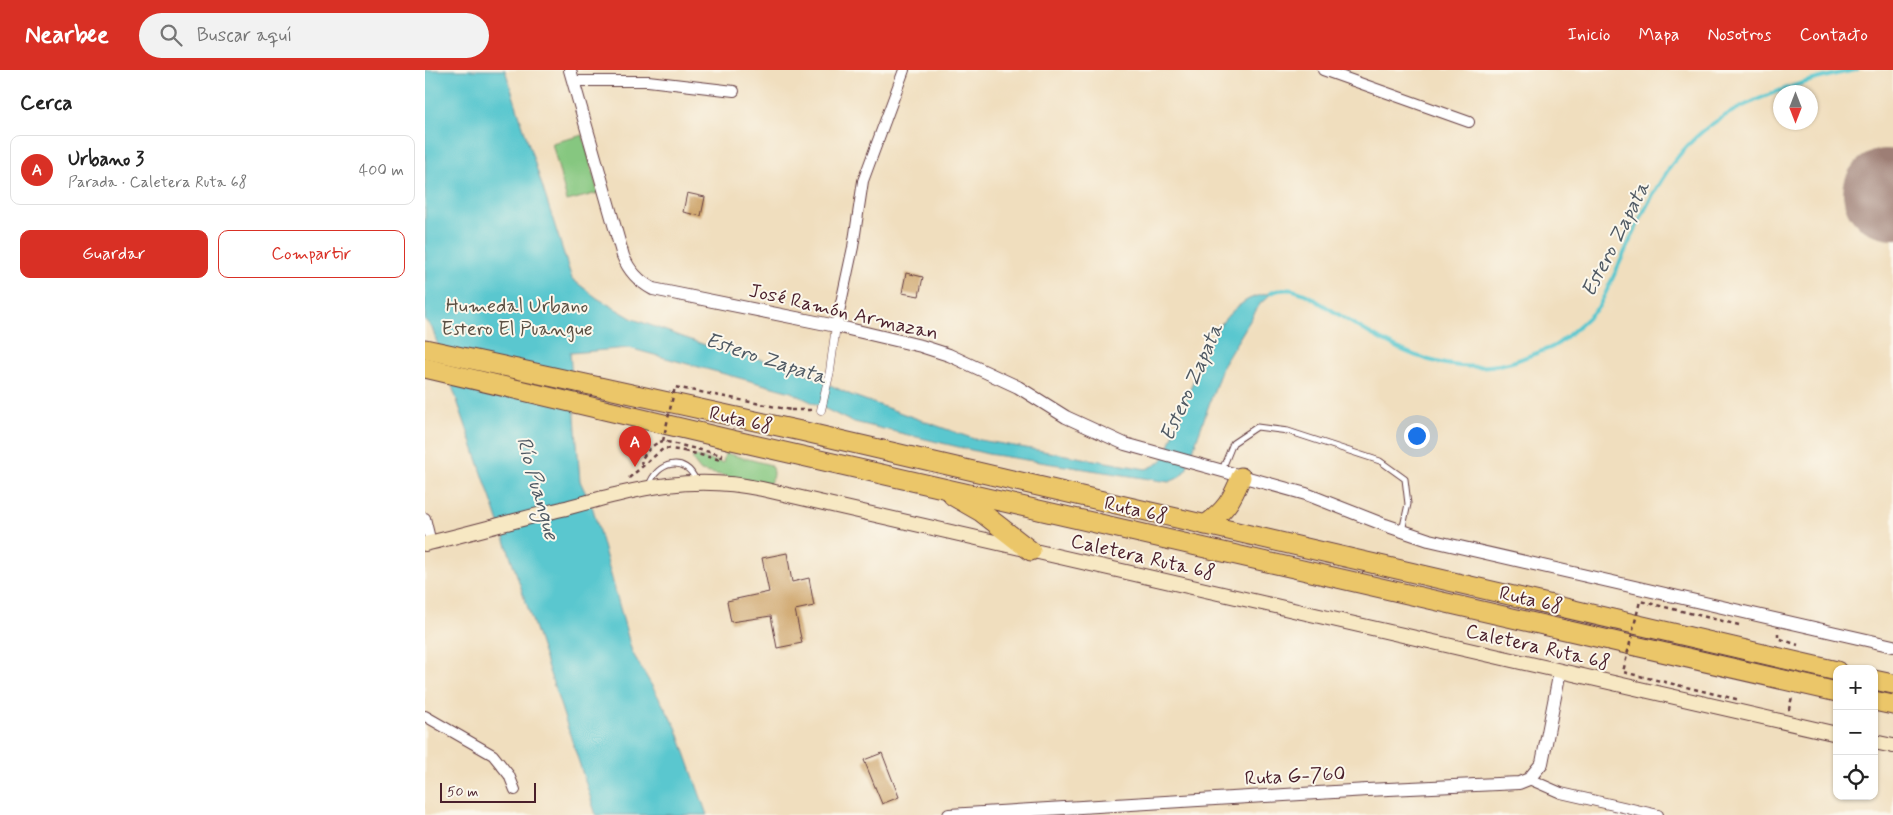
<!DOCTYPE html>
<html lang="es">
<meta charset="utf-8">
<style>
:root{--surface:#fff;--page:#f2f2f2;--text:#222;--muted:#767676;--line:#e0e0e0;--accent:#d93025}
body{margin:0;font-family:Mynerve,sans-serif;background:var(--page);color:var(--text)}
.controls{position:absolute;right:15px;bottom:15px;display:grid;overflow:hidden;border-radius:10px;box-shadow:0 1px 4px #0004}
.controls button{width:45px;height:45px;display:grid;place-items:center;padding:0;border:0;border-bottom:1px solid var(--line);background:var(--surface);color:var(--text);font:25px sans-serif}
.compass{position:absolute;left:1348px;top:15px;width:45px;height:45px;border-radius:50%;background:var(--surface);box-shadow:0 1px 4px #0004;rotate:180deg}
.scale{position:absolute;left:15px;bottom:12px;width:96px;box-sizing:border-box;padding-left:5px;border:2px solid #4a1f2b;border-top:0;font-size:14px;line-height:18px;white-space:nowrap;color:#4a1f2b;-webkit-text-stroke:4px #fbf7ec;paint-order:stroke}
.you{position:absolute;left:991px;top:365px;width:18px;height:18px;margin:-12px;border:4px solid #fff;border-radius:50%;background:#1a73e8;box-shadow:0 0 0 8px #1a73e833}
.badge{display:grid;place-items:center;width:32px;height:32px;border-radius:50%;background:var(--accent);color:#fff;font-size:16px;font-weight:700}
.pin{position:absolute;translate:-50% -41px;filter:drop-shadow(0 1px 2px #0008)}
.pin::after{content:'';position:absolute;top:26px;width:18px;height:15px;background:inherit;clip-path:polygon(0 0,100% 0,50% 100%)}
.list{margin:0;padding:0;list-style:none}
h2{display:flex;justify-content:space-between;align-items:center;height:65px;margin:0;padding:0 20px;font-size:21px}
h2 small{font-size:16px;font-weight:400;color:var(--muted)}
.list li{display:grid;grid-template-columns:32px 1fr auto;gap:15px;align-items:center;box-sizing:border-box;height:70px;margin:0 10px 10px;padding:0 10px;border:1px solid var(--line);border-radius:10px}
.list b{display:block;font-size:19px;white-space:nowrap}
.list p{margin:0;font-size:16px;white-space:nowrap;color:var(--muted)}
.list em{font-size:16px;font-style:normal;color:var(--muted)}
.actions{display:flex;gap:10px;padding:15px 20px}
.actions a{flex:1;padding:11px 0;border:1px solid var(--accent);border-radius:10px;text-align:center;font-size:18px;color:var(--accent)}
.actions .main{background:var(--accent);color:#fff}
.icon{flex:none;width:28px;height:28px;fill:none;stroke:currentColor;stroke-width:2;stroke-linecap:round;stroke-linejoin:round}
.map{position:relative;flex:none;width:1468px;height:745px;overflow:hidden}
header{display:flex;align-items:center;gap:30px;box-sizing:border-box;height:70px;padding:0 25px;background:var(--accent);color:#fff}
header strong{font-size:24px}
nav{display:flex;gap:28px;margin-inline-start:auto;font-size:18px}
.search{width:350px;height:45px;background:var(--page);display:flex;align-items:center;gap:12px;box-sizing:border-box;padding:0 18px;border-radius:28px;color:var(--muted);font-size:19px}
main{display:flex}
aside{flex:1;background:var(--surface)}
.map>svg:first-child{display:block}
</style>
<header>
<strong>Nearbee</strong>
<div class="search"><svg class="icon" aria-label="search" viewBox="0 0 24 24"><circle cx="10" cy="10" r="6"/><path d="M15 15l6 6"/></svg>Buscar aquí</div>
<nav><a>Inicio</a><a>Mapa</a><a>Nosotros</a><a>Contacto</a></nav>
</header>
<main>
<aside>
<h2>Cerca<small></small></h2>
<ul class="list">
<li><span class="badge">A</span><div><b>Urbano 3</b><p>Parada · Caletera Ruta 68</p></div><em>400 m</em></li>
</ul>
<div class="actions"><a class="main">Guardar</a><a>Compartir</a></div>
</aside>
<div class="map">
<svg width="1468" height="745" viewBox="0 0 1468 745">
<rect width="100%" height="100%" fill="#fbf7ec"/>
<filter id="ink" filterUnits="userSpaceOnUse"><feTurbulence type="fractalNoise" baseFrequency=".02" numOctaves="2"/><feDisplacementMap in="SourceGraphic" scale="10" xChannelSelector="R" yChannelSelector="G"/><feConvolveMatrix kernelMatrix="1 2 1 2 8 2 1 2 1" color-interpolation-filters="sRGB"/></filter>
<filter id="wash" filterUnits="userSpaceOnUse"><feTurbulence type="fractalNoise" baseFrequency=".0096" numOctaves="4" result="noise"/><feDisplacementMap in="SourceGraphic" scale="20" xChannelSelector="R" yChannelSelector="G"/><feGaussianBlur stdDeviation="1.12" result="paint"/><feColorMatrix in="noise" values="0 0 0 0 0 0 0 0 0 0 0 0 0 0 0 0 0 1.4 0 .05"/><feComposite in="paint" operator="in"/></filter>
<g filter="url(#wash)">
<rect width="100%" height="100%" fill="#f0debe"/>
<g fill="#86c780" stroke="#687356">
<polygon points="158,65 173,123 142,131 127,73"/>
<path d="M300,383L346,395C349,403 349,408 343,415L276,401L268,391V386L298,393Z"/>
</g>
<path fill="#5ac7cf" stroke="#52737d" d="M0,0H80L147,209L172,228L208,249L280,275L372,299L426,325L549,369L721,399C727,397 733,394 737,390C742,384 745,373 748,365C767,323 778,258 819,232C827,226 839,225 848,222L835,234L798,295L761,400L753,408L744,412L563,384L425,351L366,322L204,278L145,283L155,411L168,439L207,582L251,657L282,745H171C119,582 63,420 7,258L0,250Z"/>
<g fill="none" stroke-linecap="round" stroke-linejoin="round">
<path stroke="#5ac7cf" stroke-width="4" d="M845,223C859,217 869,219 882,225C945,263 1005,311 1083,293C1093,291 1102,286 1112,283C1117,281 1124,279 1129,276C1137,272 1170,242 1174,236C1204,179 1227,103 1278,61C1316,30 1382,9 1431,0"/>
<polyline stroke="#9d7e74" stroke-width="35" points="1462,123 1461,134 1468,147"/>
<polyline stroke="#9d7e74" stroke-width="88" points="1462,123 1468,125"/>
</g>
<g id="blocks">
<g fill="#ca9e61">
<polygon points="262,123 280,127 276,146 258,142"/>
<polygon points="481,203 498,207 494,226 477,223"/>
<polygon points="362,483 367,512 384,508 389,536 370,540 377,573 352,578 346,546 306,552 302,531 344,522 337,488"/>
<polygon points="457,683 474,727 457,734 439,690"/>
</g>
</g>
</g>
<g filter="url(#ink)">
<use href="#blocks" fill-opacity="0" stroke="#633c41" stroke-width="1"/>
<g fill="none" stroke-linecap="round" stroke-linejoin="round">
<g stroke="#633c41" stroke-width="7">
<g id="service">
<polyline points="797,400 808,373 832,357 863,361 955,391 980,409 983,434 977,461"/>
<path d="M224,416C231,392 261,384 271,411"/>
</g>
</g>
<g stroke="#633c41" stroke-width="9">
<polyline id="pedestrian" points="396,340 405,301 411,256"/>
</g>
<g stroke="#633c41" stroke-width="12">
<g id="minor">
<polyline points="898,0 1044,52"/>
<polyline points="149,11 223,11 309,21"/>
<polyline points="411,256 428,177 438,111 479,0"/>
<polyline points="0,448 6,473"/>
<polyline points="0,646 68,685 84,705 90,720"/>
<polyline points="1104,709 1136,723 1233,745"/>
</g>
</g>
<g stroke="#633c41" stroke-width="14">
<g id="tertiary">
<path d="M145,0L198,186C204,201 213,211 228,219L411,256L496,276L524,285L593,317L641,347L700,374L881,424L960,455L1004,470L1468,576"/>
<polyline points="524,745 942,720 1094,713 1104,709 1117,693 1135,601"/>
</g>
</g>
<g stroke="#633c41" stroke-width="16">
<g id="secondary">
<path d="M0,474C46,463 91,450 137,439C208,420 263,403 337,419L1412,664"/>
<polyline points="1449,672 1468,676"/>
</g>
</g>
<g stroke="#633c41" stroke-width="21">
<g id="motorway">
<polyline points="0,279 376,361 1412,601"/>
<polyline points="0,298 307,370 1412,622"/>
<polyline points="528,426 556,442 606,481"/>
<path d="M780,455C800,441 807,430 816,407"/>
<polyline points="1449,610 1468,614"/>
<polyline points="1449,631 1468,635"/>
</g>
</g>
<g stroke="#633c41" stroke-width="2.5" stroke-dasharray="4 4" stroke-linecap="butt">
<polyline points="366,340 387,340"/>
<path d="M217,395L216,390C223,380 227,374 238,371"/>
<polyline points="204,408 239,378 259,381"/>
<polyline points="1353,563 1353,568 1373,575"/>
<polyline points="1363,639 1364,639 1367,627"/>
</g>
<use href="#service" stroke="#fff" stroke-width="5"/>
<use href="#pedestrian" stroke="#fff" stroke-width="8"/>
<use href="#minor" stroke="#fff" stroke-width="10"/>
<use href="#tertiary" stroke="#fff" stroke-width="12"/>
<use href="#secondary" stroke="#f7e8c3" stroke-width="14"/>
<use href="#motorway" stroke="#ebc669" stroke-width="19"/>
<g stroke="#633c41" stroke-width="2.5" stroke-dasharray="4 4" stroke-linecap="butt">
<polyline points="259,381 296,390 297,385 238,371 250,317 366,340"/>
<polyline points="1314,555 1215,531 1198,602 1315,630"/>
</g>
</g>
</g>
<g text-anchor="middle" stroke-width="4" stroke-linejoin="round" paint-order="stroke">
<g font-size="20" fill="#5c5144" stroke="#fbf7ec">
<text x="92" y="242">Humedal Urbano<tspan x="92" dy="23">Estero El Puangue</tspan></text>
</g>
<g font-size="20" fill="#4a1f2b" stroke="#fbf7ec">
<text transform="translate(419 241) rotate(13)" y="7">José Ramón Armazan</text>
<text transform="translate(316 349) rotate(13)" y="7">Ruta 68</text>
<text transform="translate(711 439) rotate(13)" y="7">Ruta 68</text>
<text transform="translate(718 486) rotate(13)" y="7">Caletera Ruta 68</text>
<text transform="translate(1106 529) rotate(13)" y="7">Ruta 68</text>
<text transform="translate(1113 576) rotate(13)" y="7">Caletera Ruta 68</text>
<text transform="translate(870 705) rotate(-3)" y="7">Ruta G-760</text>
</g>
<g font-size="21" font-style="italic" fill="#505a64" stroke="#fbf7ec">
<text transform="translate(1190 169) rotate(-63)" y="7">Estero Zapata</text>
<text transform="translate(341 288) rotate(18)" y="7">Estero Zapata</text>
<text transform="translate(766 312) rotate(-66)" y="7">Estero Zapata</text>
<text transform="translate(113 418) rotate(74)" y="7">Río Puangue</text>
</g>
</g>
</svg>
<div class="controls">
<button>+</button>
<button>−</button>
<button><svg class="icon" aria-label="locate" viewBox="0 0 24 24"><circle cx="12" cy="12" r="6"/><path d="M12 2v4M12 18v4M2 12h4M18 12h4"/></svg></button>
</div>
<svg class="compass" viewBox="-18 -18 36 36"><path d="M0-13l5 13h-10z" fill="#e53935"/><path d="M0 13l5-13h-10z" fill="#767676"/></svg>
<div class="scale">50 m</div>
<div class="you"></div>
<div class="pin badge" style="left:210px;top:397px">A</div>
</div>
</main>
